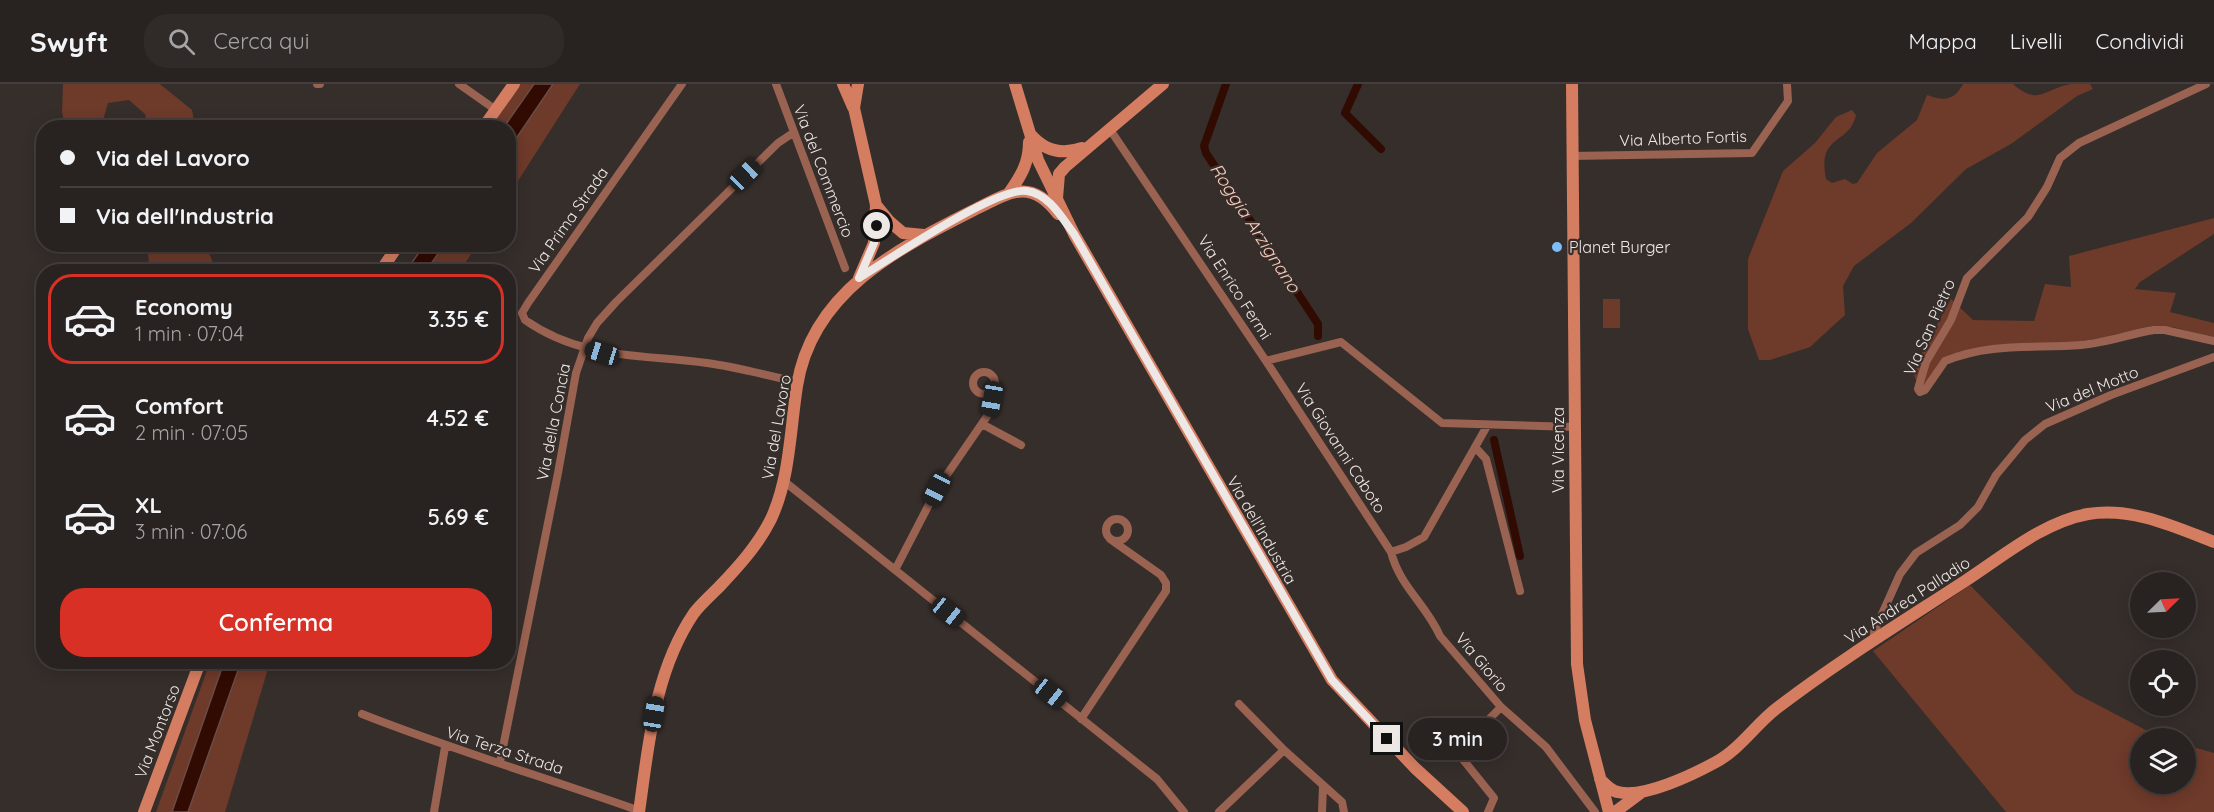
<!DOCTYPE html>
<html lang="it">
<meta charset="utf-8">
<style>
:root{--surface:#282220;--page:#302a29;--text:#f1f3f6;--muted:#a5a4a5;--line:#443f3e;--accent:#d93025}
body{margin:0;font-family:Quicksand,sans-serif;background:var(--page);color:var(--text);height:100vh;display:flex;flex-direction:column;font-size:22px;white-space:nowrap}
*{box-sizing:border-box;margin:0}
p{font-size:20px;color:var(--muted)}
.icon{flex:none;width:33px;height:33px;fill:none;stroke:currentColor;stroke-width:2;stroke-linecap:round;stroke-linejoin:round}
.map{position:relative;flex:1;overflow:hidden}
.side{position:absolute;left:36px;top:180px;width:480px;height:405px;display:flex;flex-direction:column;background:var(--surface);border-radius:24px;box-shadow:0 3px 15px #0003,0 0 0 2px var(--line)}
.side>*{flex:none}
.top-card{position:absolute;left:36px;top:36px;width:480px;height:132px;border-radius:24px;box-shadow:0 3px 15px #0003,0 0 0 2px var(--line);display:grid;align-content:center;height:132px;padding:0 24px;background:var(--surface)}
.needle{width:39px;rotate:66deg}
.controls{position:absolute;left:2130px;top:488px;display:grid;gap:12px}
.controls a{display:grid;place-items:center;width:66px;height:66px;border-radius:50%;background:var(--surface);box-shadow:0 3px 15px #0003,0 0 0 2px var(--line);font-size:30px}
.end{position:absolute;width:27px;height:27px;margin:-14px;border:8px solid #ede8e6;background:#111;box-shadow:0 0 0 3px #111}
.from{border-radius:50%}
.bubble{position:absolute;height:42px;border-radius:21px;background:var(--surface);box-shadow:0 3px 15px #0003,0 0 0 2px var(--line);font-size:20px;font-weight:600;line-height:42px;text-align:center}
.car{position:absolute;width:18px;height:36px;margin:-18px -9px;border-radius:8px;box-shadow:0 0 4px 2px #0007;background:linear-gradient(#222 24%,#8ab4d8 0 40%,#222 0 76%,#8ab4d8 0 86%,#222 0)}
.top-card b{display:flex;align-items:center;gap:21px;height:57px;font-size:22px}
.top-card b+b{border-top:2px solid var(--line)}
.top-card i{width:15px;height:15px;background:var(--text)}
ul{padding:10px 0 0;list-style:none}
li{display:flex;align-items:center;gap:18px;height:90px;margin:0 12px 9px;padding:0 12px;border:3px solid transparent;border-radius:24px}
li div{flex:1}
li b{display:block;font-size:22px}
li em{font-style:normal;font-weight:600}
li.current{border-color:var(--accent)}
li>.icon{width:54px;height:54px;stroke-width:1.5}
.button{display:flex;gap:12px;margin-top:auto;padding:12px 24px}
.button a{flex:1;height:69px;border-radius:24px;background:var(--accent);color:#fff;font-size:24px;font-weight:600;line-height:69px;text-align:center}
header{display:flex;align-items:center;gap:36px;box-sizing:border-box;height:84px;padding:0 30px;background:var(--surface);border-bottom:2px solid var(--line)}
header strong{font-size:28px}
nav{display:flex;gap:33px;margin-inline-start:auto;font-size:21px}
.search{width:420px;height:54px;background:var(--page);display:flex;align-items:center;gap:15px;box-sizing:border-box;padding:0 21px;border-radius:24px;color:var(--muted);font-size:22px}
.map>svg:first-child{display:block}
</style>
<header>
<strong>Swyft</strong>
<div class="search"><svg class="icon" aria-label="search" viewBox="0 0 24 24"><circle cx="10" cy="10" r="6"/><path d="M15 15l6 6"/></svg>Cerca qui</div>
<nav><a>Mappa</a><a>Livelli</a><a>Condividi</a></nav>
</header>
<div class="map">
<svg width="2214" height="728" viewBox="0 0 2214 728">
<rect width="100%" height="100%" fill="#362e2b"/>
<path fill="#6e3a2a" d="M63,0h97l32,26 3,17h-48l-2,-13 -16,-14 -21,3 -7,24h-36l-3,-15z
M520,0h14l-30,43 -13,1z
M553,0h27l-71,111v-46z
M1963,0h50c26,23 32,4 58,0 6,0 13,0 19,0l3,5 -16,7 -66,48 -45,25 -55,54 -57,43 -11,20 2,29 -35,32 -40,13h-11l-11,-31v-70l35,-88 32,-28 21,-26 16,-7 4,5c-7,31 -39,18 -30,64l6,4 13,-4 8,5 4,-1 20,-30 40,-33 10,-25c17,6 27,6 36,-11z
M2214,134v16l-74,48 -5,7 41,4 -6,19 44,11v15l-41,-11 -21,-1 -40,12 -56,6h-38l-72,14 -17,30 -11,-2 -4,-11 9,-25 28,-51 22,21 61,1 11,-37 26,3 -2,-31z
M147,161h59l10,26h-66z
M444,161v-1l33,1 -17,26h-34z
M1603,215h17v29h-17z
M1970,501l105,108 86,45h-21v45h46v-38l28,8v59h-208l-133,-161z
M210,578h14l-52,150h-16z
M241,578h29l-45,150h-37z"/>
<path fill="#310a01" stroke="#694d46" stroke-width="1.5" d="M534,0h19l-44,65 -1,-21 -4,-1z
M425,160l19,1 -18,26h-20z
M224,578h17l-53,150h-16z"/>
<g fill="none" stroke-linecap="round" stroke-linejoin="round">
<path stroke="#310a01" stroke-width="8" d="M1226,0l-22,62 2,7 112,171v12
M1358,0l-13,29 36,36
M1494,356l26,116"/>
<path stroke="#9a6251" stroke-width="8" d="M317,0h3
M459,0l37,26
M682,0l-154,219 -6,10 3,7c57,40 117,34 182,43 31,4 61,13 91,19
M776,0l69,184
M2206,0l-127,59 -19,15 -13,29 -19,30 -61,61 -16,42 -25,42 -8,27 2,3 5,-2 20,-29c47,-19 89,-12 136,-16 25,-2 48,-11 73,-15h11l49,11
M1109,44l157,233 75,-19 101,81 133,4
M1571,72l181,-3 36,-52 -1,-17
M1266,277l125,191c9,35 35,52 49,84l61,71 45,40 49,65
M973 299a11 11 0 1 1 22 0a11 11 0 1 1-22 0Z
M982,340l39,21
M1475,363l11,12 34,132
M785,398l372,297 27,33
M1106 446a11 11 0 1 1 22 0a11 11 0 1 1-22 0Z
M1391,468l15,-5 18,-10 63,-111
M895,486l42,-81 53,-77 5,-26
M1874,557v-9l26,-58 16,-21 44,-28 18,-18 18,-32 29,-35 20,-16 66,-29 103,-38
M1239,620l45,46
M362,630c91,36 185,64 278,97
M1081,635l85,-128v-8l-5,-8 -51,-36
M500,678l58,-289 18,-100 12,-35 9,-15 19,-21 162,-159 15,-10
M434,728l11,-65
M1219,728l65,-62 58,52 2,10
M1322,728l1,-26
M1488,728l6,-14 -37,-46 44,-45"/>
<path stroke="#d57d61" stroke-width="12" d="M843,0l10,23
M858,0l-4,24 22,97 13,16 14,12 21,2
M1015,0l23,76 36,74 258,446 83,88 48,44
M1572,0l5,580 8,56 24,92
M483,44l31,-44
M1031,51c14,16 31,20 51,13
M1009,109c12,-17 20,-30 20,-51
M1057,114l2,-24 6,-7 98,-83
M380,188l19,-28
M859,194l15,-35 2,-38
M1600,695c5,5 11,12 18,13 25,7 76,-18 98,-30 24,-13 40,-38 61,-54 60,-46 125,-86 188,-127 37,-24 78,-59 123,-67 44,-7 85,12 126,28
M144,728l56,-150
M639,728c10,-69 15,-140 55,-199 7,-9 17,-18 25,-26 20,-21 39,-42 52,-68 19,-41 19,-88 26,-133 15,-95 102,-138 179,-177 34,-17 55,-31 82,5
M1615,728l27,-20"/>
</g>
<g fill="none" stroke-linecap="round" stroke-linejoin="round">
<path stroke="#ede8e6" stroke-width="8" d="M877,142l-3,17 -15,35c29,-18 139,-92 168,-87 22,3 35,27 47,43l258,446 55,59"/>
</g>
<circle fill="#7ebdf9" stroke="#362e2b" stroke-width="2" cx="1557" cy="163" r="6"/>
<g text-anchor="middle" stroke-width="4.5" stroke-linejoin="round" paint-order="stroke">
<g font-size="16" fill="#ede8e6" stroke="#362e2b">
<text transform="translate(1683 54) rotate(-2)" y="6">Via Alberto Fortis</text>
<text transform="translate(824 87) rotate(69)" y="6">Via del Commercio</text>
<text transform="translate(568 136) rotate(-55)" y="6">Via Prima Strada</text>
<text transform="translate(1235 203) rotate(57)" y="6">Via Enrico Fermi</text>
<text transform="translate(1929 243) rotate(-66)" y="6">Via San Pietro</text>
<text transform="translate(2092 305) rotate(-22)" y="6">Via del Motto</text>
<text transform="translate(553 338) rotate(-79)" y="6">Via della Concia</text>
<text transform="translate(776 343) rotate(-80)" y="6">Via del Lavoro</text>
<text transform="translate(1341 364) rotate(57)" y="6">Via Giovanni Caboto</text>
<text transform="translate(1558 366) rotate(-90)" y="6">Via Vicenza</text>
<text transform="translate(1262 446) rotate(60)" y="6">Via dell'Industria</text>
<text transform="translate(1907 516) rotate(-33)" y="6">Via Andrea Palladio</text>
<text transform="translate(1482 578) rotate(50)" y="6">Via Giorio</text>
<text transform="translate(157 647) rotate(-69)" y="6">Via Montorso</text>
<text transform="translate(505 666) rotate(18)" y="6">Via Terza Strada</text>
</g>
<g font-size="16" fill="#ede8e6" stroke="#362e2b" text-anchor="start">
<text x="1569" y="169">Planet Burger</text>
</g>
<g font-size="18" font-style="italic" fill="#fbcdbe" stroke="#362e2b">
<text transform="translate(1255 144) rotate(57)" y="6">Roggia Arzignano</text>
</g>
</g>
</svg>
<div class="controls">
<a><svg class="needle" viewBox="-14 -14 28 28"><path d="M0-13l5 13h-10z" fill="#e53935"/><path d="M0 13l5-13h-10z" fill="#a5a4a5"/></svg></a>
<a><svg class="icon" aria-label="locate" viewBox="0 0 24 24"><circle cx="12" cy="12" r="6"/><path d="M12 2v4M12 18v4M2 12h4M18 12h4"/></svg></a>
<a><svg class="icon" aria-label="layers" viewBox="0 0 24 24"><path d="M12 4l9 5-9 5-9-5zM3 14l9 5 9-5"/></svg></a>
</div>
<i class="end from" style="left:877px;top:142px"></i>
<i class="end" style="left:1387px;top:655px"></i>
<div class="bubble" style="left:1408px;top:634px;width:99px">3 min</div>
<i class="car" style="left:745px;top:91px;rotate:46deg"></i>
<i class="car" style="left:602px;top:269px;rotate:287deg"></i>
<i class="car" style="left:992px;top:315px;rotate:190deg"></i>
<i class="car" style="left:937px;top:405px;rotate:207deg"></i>
<i class="car" style="left:948px;top:528px;rotate:129deg"></i>
<i class="car" style="left:1050px;top:609px;rotate:128deg"></i>
<i class="car" style="left:654px;top:630px;rotate:9deg"></i>
<div class="top-card">
<b><i class="from"></i>Via del Lavoro</b>
<b><i></i>Via dell'Industria</b>
</div>
<section class="side">
<ul>
<li class="current"><svg class="icon" aria-label="car" viewBox="0 0 24 24"><path d="M5 17H2v-5l4-1 3-4h7l3 4 3 1v5h-3M9 17h6M6 11h13"/><circle cx="7" cy="17" r="2"/><circle cx="17" cy="17" r="2"/></svg><div><b>Economy</b><p>1 min · 07:04</p></div><em>3.35 €</em></li>
<li><svg class="icon" aria-label="car" viewBox="0 0 24 24"><path d="M5 17H2v-5l4-1 3-4h7l3 4 3 1v5h-3M9 17h6M6 11h13"/><circle cx="7" cy="17" r="2"/><circle cx="17" cy="17" r="2"/></svg><div><b>Comfort</b><p>2 min · 07:05</p></div><em>4.52 €</em></li>
<li><svg class="icon" aria-label="car" viewBox="0 0 24 24"><path d="M5 17H2v-5l4-1 3-4h7l3 4 3 1v5h-3M9 17h6M6 11h13"/><circle cx="7" cy="17" r="2"/><circle cx="17" cy="17" r="2"/></svg><div><b>XL</b><p>3 min · 07:06</p></div><em>5.69 €</em></li>
</ul>
<div class="button"><a>Conferma</a></div>
</section>
</div>
